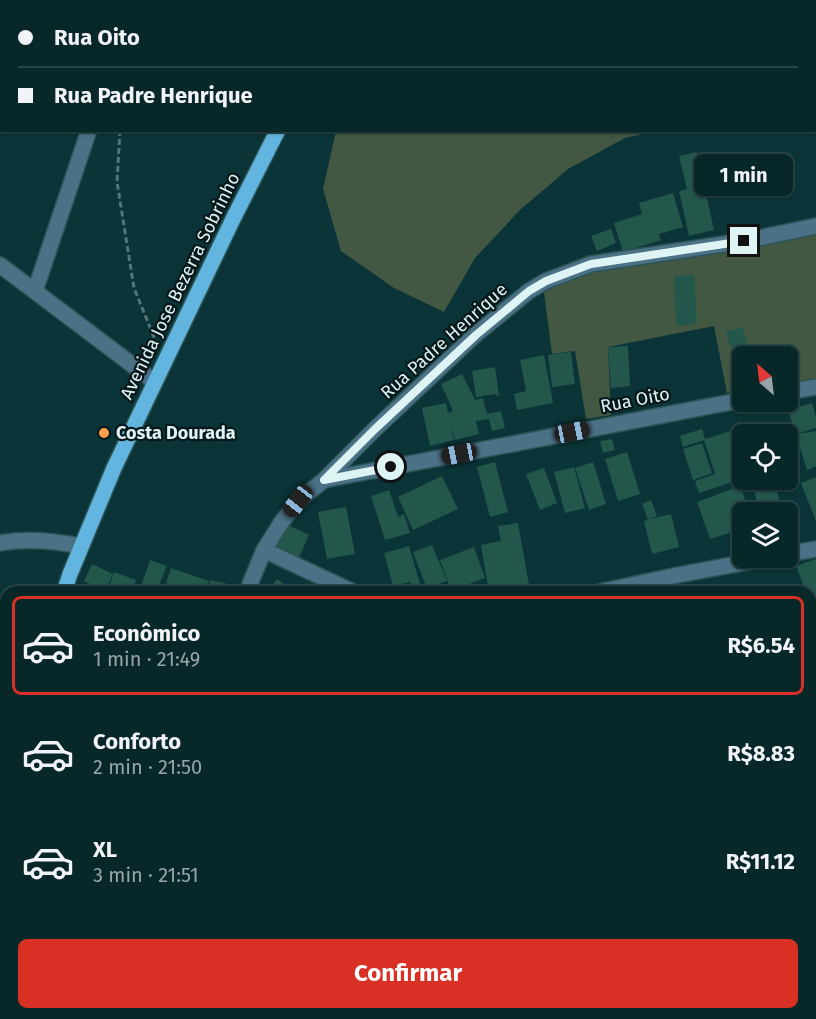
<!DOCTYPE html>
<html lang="pt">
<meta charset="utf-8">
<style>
:root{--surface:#082729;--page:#163335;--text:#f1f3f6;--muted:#98a5a8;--line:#294446;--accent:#d93025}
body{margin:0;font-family:"Fira Sans",sans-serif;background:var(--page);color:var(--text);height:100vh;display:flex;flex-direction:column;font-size:22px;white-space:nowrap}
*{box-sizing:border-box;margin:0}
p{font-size:20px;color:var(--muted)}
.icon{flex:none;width:33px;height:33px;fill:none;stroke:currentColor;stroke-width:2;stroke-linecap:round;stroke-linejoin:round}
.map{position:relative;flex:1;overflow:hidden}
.drawer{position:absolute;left:0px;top:586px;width:816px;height:434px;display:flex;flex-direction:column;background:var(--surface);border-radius:18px 18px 0 0;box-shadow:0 2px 4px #0004,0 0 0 2px var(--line)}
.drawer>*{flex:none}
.banner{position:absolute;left:0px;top:0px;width:816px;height:132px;box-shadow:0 2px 4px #0004,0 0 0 2px var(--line);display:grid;align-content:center;height:132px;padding:0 18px;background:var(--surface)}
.needle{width:39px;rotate:332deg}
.buttons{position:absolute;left:732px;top:346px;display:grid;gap:12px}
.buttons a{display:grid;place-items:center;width:66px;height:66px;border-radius:9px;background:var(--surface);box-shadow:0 2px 4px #0004,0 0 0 2px var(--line);font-size:30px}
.end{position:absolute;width:27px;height:27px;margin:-14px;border:8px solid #def3f4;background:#111;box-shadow:0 0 0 3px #111}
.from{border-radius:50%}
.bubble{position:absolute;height:42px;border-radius:9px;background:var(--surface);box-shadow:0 2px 4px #0004,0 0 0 2px var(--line);font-size:20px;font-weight:700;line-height:42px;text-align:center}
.car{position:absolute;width:18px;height:36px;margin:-18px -9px;border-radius:8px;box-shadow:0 0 4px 2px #0007;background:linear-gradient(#222 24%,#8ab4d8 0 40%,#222 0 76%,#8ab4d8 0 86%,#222 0)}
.banner b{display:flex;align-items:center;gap:21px;height:57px;font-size:22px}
.banner b+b{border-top:2px solid var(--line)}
.banner i{width:15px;height:15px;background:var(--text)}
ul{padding:10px 0 0;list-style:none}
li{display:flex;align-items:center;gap:18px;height:99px;margin:0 12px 9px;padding:0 6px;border:3px solid transparent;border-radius:9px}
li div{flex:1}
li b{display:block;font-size:22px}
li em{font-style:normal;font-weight:700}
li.on{border-color:var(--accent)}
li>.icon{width:54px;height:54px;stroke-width:1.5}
.action{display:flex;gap:12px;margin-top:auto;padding:12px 18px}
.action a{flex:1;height:69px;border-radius:9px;background:var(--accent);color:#fff;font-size:24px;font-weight:700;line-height:69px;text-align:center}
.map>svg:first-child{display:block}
</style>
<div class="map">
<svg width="816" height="1019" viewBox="0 0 816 1019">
<rect width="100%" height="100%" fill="#0a3437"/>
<path fill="#425843" d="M336,131v-1l321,1 -32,7 -57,31 -48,41 -45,48 -31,54 -50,-24 -53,-37 -18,-62z
M816,235v146l-28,4v-28h-46v34l-15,2 -13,-67 -106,21 3,68 -25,4 -11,-68 -23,3 -8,-62 40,-18z"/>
<path fill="#24574b" d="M697,152l17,78 -25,6 -10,-45 8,-2 -8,-33z
M673,193l10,34 -24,7 2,6 -38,12 -9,-29 28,-9 -3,-11z
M611,229l5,14 -19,8 -6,-15z
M694,275l3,49 -21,2 -2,-50z
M742,327l10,30h-10v25l-16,-50z
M628,346l2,40 -19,2 -3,-41z
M571,352l4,32 -23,3 -4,-32z
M544,355l9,48 -36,7 -3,-16 12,-3 -6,-31z
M495,367l4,29h-2l-1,-2 -20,3 -4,-26z
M462,374l13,26 8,-2 4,16 14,-3 4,17 -13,3 -3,-12 -13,2 3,13 -24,6 -5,-18 4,18 -24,6 -8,-38 24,-5 2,10 5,-2 -12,-27z
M812,403l4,14v11l-20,6 -8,-24z
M702,429l3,10 29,-9 8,26v23l-43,14 -4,-12 20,-7 -11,-34 -21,7 -3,-11z
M816,431v35l-9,4 -11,-36z
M612,439l3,11 -12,3 -3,-12z
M702,443l10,30 -19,7 -10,-31z
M627,452l13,42 -22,7 -13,-42z
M495,462l13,50 -18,5 -13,-50z
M593,462l13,42 -17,6 -14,-42z
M574,467l11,41 -20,5 -11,-41z
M544,468l13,35 -17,7 -14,-36z
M442,476l16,33 -45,21 -15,-33z
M816,477v44l-15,-38z
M774,480l9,33h-23l-7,-28z
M740,486l10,27h-8v33l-4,2 -6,-16 -22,7 -13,-37z
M389,490l9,27 6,-3 6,19 -25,7 -14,-44z
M651,500l6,16 -9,4 -6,-16z
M346,507l9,47 -28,5 -9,-47z
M671,514l8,33 -27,7 -8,-33z
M518,523l11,62 -40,7 -8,-47 20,-4 -3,-15z
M286,524l23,11 -10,23 -24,-11z
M432,545l15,36 -20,8 -14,-37z
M409,546l13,45 -6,1h-3l-3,-10 -17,4 -9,-33z
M474,547l11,31 -34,13 -11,-31z
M816,559v61l-6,-16v-12h-4l-10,-26z
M150,560l17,6 -11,26h-17z
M92,564l21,10 -8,17 -21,-10z
M171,568l38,13 -4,11h-10l-29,-9z
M114,572l22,8 -4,12h-11l-13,-2z
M277,579l15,10 -2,3h-23z
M210,580l27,6 -2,6h-27z
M306,583l16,9h-22z
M166,584l13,4 -1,4h-15z
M1,611l5,2v12l-6,-2z
M813,853l3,1v37l-6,-1v-21z
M4,925l2,2v17l-6,13v-24z
M6,948v22l-6,-3v-6z
M810,1013l6,2v4h-14l1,-3 -6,3 -4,-5h17z
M253,1014h41l-2,5h-41z
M344,1014h40l4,2v-2h30l-2,5h-71l-2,-1z
M426,1014h26l-1,5h-27z
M457,1014h63l-2,5h-63z
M710,1014h78l-2,5h-71l-6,-2z"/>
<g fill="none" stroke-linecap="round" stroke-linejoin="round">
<g stroke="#2c5355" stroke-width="18">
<path id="minor" d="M133,2v-2
M0,265l155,117
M35,291l54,-161
M788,392l28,-5
M324,480l418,-80
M0,543c27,-5 55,-2 81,3
M264,550l89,42
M788,554l28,-5
M248,592l2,-8 14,-34 17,-27 17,-22 26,-21 51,-51 100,-94 54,-44 17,-10 45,-17 153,-23 72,-15
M599,592l79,-17 91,-17
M0,792l6,2
M810,913l6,1
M0,995l6,2
M53,1014l14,5
M625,1014l14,5
M331,1019l1,-5
M650,1019l1,-5"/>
</g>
<g stroke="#2c5355" stroke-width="18">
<path id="major" d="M343,2l1,-2
M64,592l6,-18 44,-106 119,-249 45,-89
M0,782l6,-18"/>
</g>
<path stroke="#527577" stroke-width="3" stroke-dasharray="6 3" stroke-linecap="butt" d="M95,0v2
M120,130l-3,52 17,106 22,54
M0,748l6,-3"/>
<use href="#minor" stroke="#4b7186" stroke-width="15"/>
<use href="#major" stroke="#61b5de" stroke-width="15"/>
</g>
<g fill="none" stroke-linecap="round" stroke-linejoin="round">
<path stroke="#def3f4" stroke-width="8" d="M391,467l-67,13 51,-51 101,-94 53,-44 17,-10 45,-17 153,-23"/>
</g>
<circle fill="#fa9f4e" stroke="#08181a" stroke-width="2" cx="104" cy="433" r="6"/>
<g text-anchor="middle" stroke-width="4.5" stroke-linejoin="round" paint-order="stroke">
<g font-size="18" fill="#def3f4" stroke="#08181a">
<text transform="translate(180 286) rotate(-64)" y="6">Avenida Jose Bezerra Sobrinho</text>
<text transform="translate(444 341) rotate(-42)" y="6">Rua Padre Henrique</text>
<text transform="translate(635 400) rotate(-11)" y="6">Rua Oito</text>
</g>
<g font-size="18" font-weight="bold" fill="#def3f4" stroke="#08181a" text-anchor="start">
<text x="116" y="439">Costa Dourada</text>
</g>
</g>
</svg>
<div class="buttons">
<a><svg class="needle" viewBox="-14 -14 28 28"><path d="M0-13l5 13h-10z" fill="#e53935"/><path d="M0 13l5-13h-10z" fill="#98a5a8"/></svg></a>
<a><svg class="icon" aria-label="locate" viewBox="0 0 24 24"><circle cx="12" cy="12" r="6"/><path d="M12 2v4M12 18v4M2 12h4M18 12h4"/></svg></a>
<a><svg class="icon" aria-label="layers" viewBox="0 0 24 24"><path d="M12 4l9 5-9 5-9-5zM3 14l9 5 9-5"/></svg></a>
</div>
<i class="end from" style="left:391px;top:467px"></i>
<i class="end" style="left:744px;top:241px"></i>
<div class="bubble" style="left:694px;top:154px;width:99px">1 min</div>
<i class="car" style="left:572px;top:432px;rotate:79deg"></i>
<i class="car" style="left:459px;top:454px;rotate:259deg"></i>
<i class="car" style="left:298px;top:501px;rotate:218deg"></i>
<div class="banner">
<b><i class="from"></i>Rua Oito</b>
<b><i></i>Rua Padre Henrique</b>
</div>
<section class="drawer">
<ul>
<li class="on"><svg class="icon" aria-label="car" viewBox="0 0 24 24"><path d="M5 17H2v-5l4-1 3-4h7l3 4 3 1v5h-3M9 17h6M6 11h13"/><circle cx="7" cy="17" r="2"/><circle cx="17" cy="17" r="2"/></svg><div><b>Econômico</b><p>1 min · 21:49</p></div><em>R$6.54</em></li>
<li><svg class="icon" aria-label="car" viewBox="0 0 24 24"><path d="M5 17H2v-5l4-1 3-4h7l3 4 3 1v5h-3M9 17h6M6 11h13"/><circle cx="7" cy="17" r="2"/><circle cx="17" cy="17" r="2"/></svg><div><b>Conforto</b><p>2 min · 21:50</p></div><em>R$8.83</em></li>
<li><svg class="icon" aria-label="car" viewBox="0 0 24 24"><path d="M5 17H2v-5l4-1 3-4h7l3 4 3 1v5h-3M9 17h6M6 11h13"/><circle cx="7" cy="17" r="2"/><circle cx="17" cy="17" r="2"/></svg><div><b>XL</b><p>3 min · 21:51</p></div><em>R$11.12</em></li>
</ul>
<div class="action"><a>Confirmar</a></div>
</section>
</div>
